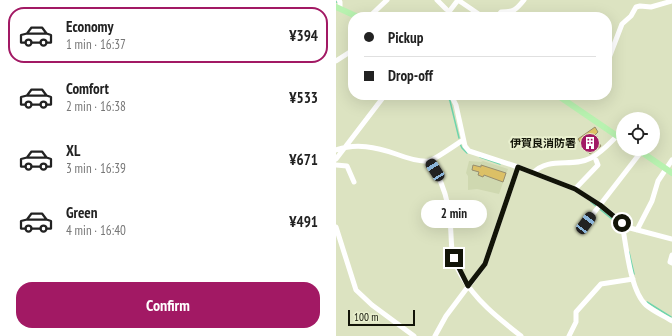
<!DOCTYPE html>
<meta charset="utf-8">
<style>
:root{--surface:#fff;--page:#f2f2f2;--text:#222;--muted:#767676;--line:#e0e0e0;--accent:#a21964}
body{margin:0;font-family:"PT Sans Narrow","Noto Sans JP",sans-serif;background:var(--page);color:var(--text);height:100vh;display:flex;flex-direction:column;font-size:15px;white-space:nowrap}
*{box-sizing:border-box;margin:0}
p{font-size:13px;color:var(--muted)}
.icon{flex:none;width:22px;height:22px;fill:none;stroke:currentColor;stroke-width:2;stroke-linecap:round;stroke-linejoin:round}
.map{position:relative;flex:1;overflow:hidden}
.sheet{display:flex;flex-direction:column;background:var(--surface);width:336px}
.sheet>*{flex:none}
.top-card{position:absolute;left:12px;top:12px;width:264px;height:88px;border-radius:16px;box-shadow:0 4px 16px #0002;display:grid;align-content:center;height:88px;padding:0 16px;background:var(--surface)}
.tools{position:absolute;left:280px;top:112px;display:grid;gap:8px}
.tools a{display:grid;place-items:center;width:44px;height:44px;border-radius:50%;background:var(--surface);box-shadow:0 4px 16px #0002;font-size:20px}
.scale{position:absolute;left:12px;bottom:10px;width:67px;box-sizing:border-box;padding-left:4px;border:2px solid #121408;border-top:0;font-size:11px;line-height:14px;white-space:nowrap;color:#121408;-webkit-text-stroke:3px #e9f0ce;paint-order:stroke}
.end{position:absolute;width:18px;height:18px;margin:-9px;border:5px solid #121408;background:#fff;box-shadow:0 0 0 2px #fff}
.from{border-radius:50%}
.bubble{position:absolute;height:28px;border-radius:14px;background:var(--surface);box-shadow:0 4px 16px #0002;font-size:13px;font-weight:700;line-height:28px;text-align:center}
.car{position:absolute;width:12px;height:24px;margin:-12px -6px;border-radius:5px;box-shadow:0 0 3px 1px #0007;background:linear-gradient(#222 24%,#8ab4d8 0 40%,#222 0 76%,#8ab4d8 0 86%,#222 0)}
.top-card b{display:flex;align-items:center;gap:14px;height:38px;font-size:15px}
.top-card b+b{border-top:1px solid var(--line)}
.top-card i{width:10px;height:10px;background:var(--text)}
ul{padding:7px 0 0;list-style:none}
li{display:flex;align-items:center;gap:12px;height:56px;margin:0 8px 6px;padding:0 8px;border:2px solid transparent;border-radius:16px}
li div{flex:1}
li b{display:block;font-size:15px}
li em{font-style:normal;font-weight:700}
li.current{border-color:var(--accent)}
li>.icon{width:36px;height:36px;stroke-width:1.5}
.primary-button{display:flex;gap:8px;margin-top:auto;padding:8px 16px}
.primary-button a{flex:1;height:46px;border-radius:16px;background:var(--accent);color:#fff;font-size:16px;font-weight:700;line-height:46px;text-align:center}
main{display:flex;flex:1;min-height:0}
.map>svg:first-child{display:block}
</style>
<main>
<section class="sheet">
<ul>
<li class="current"><svg class="icon" aria-label="car" viewBox="0 0 24 24"><path d="M5 17H2v-5l4-1 3-4h7l3 4 3 1v5h-3M9 17h6M6 11h13"/><circle cx="7" cy="17" r="2"/><circle cx="17" cy="17" r="2"/></svg><div><b>Economy</b><p>1 min · 16:37</p></div><em>¥394</em></li>
<li><svg class="icon" aria-label="car" viewBox="0 0 24 24"><path d="M5 17H2v-5l4-1 3-4h7l3 4 3 1v5h-3M9 17h6M6 11h13"/><circle cx="7" cy="17" r="2"/><circle cx="17" cy="17" r="2"/></svg><div><b>Comfort</b><p>2 min · 16:38</p></div><em>¥533</em></li>
<li><svg class="icon" aria-label="car" viewBox="0 0 24 24"><path d="M5 17H2v-5l4-1 3-4h7l3 4 3 1v5h-3M9 17h6M6 11h13"/><circle cx="7" cy="17" r="2"/><circle cx="17" cy="17" r="2"/></svg><div><b>XL</b><p>3 min · 16:39</p></div><em>¥671</em></li>
<li><svg class="icon" aria-label="car" viewBox="0 0 24 24"><path d="M5 17H2v-5l4-1 3-4h7l3 4 3 1v5h-3M9 17h6M6 11h13"/><circle cx="7" cy="17" r="2"/><circle cx="17" cy="17" r="2"/></svg><div><b>Green</b><p>4 min · 16:40</p></div><em>¥491</em></li>
</ul>
<div class="primary-button"><a>Confirm</a></div>
</section>
<div class="map">
<svg width="336" height="336" viewBox="0 0 336 336">
<rect width="100%" height="100%" fill="#dce3c1"/>
<path fill="#cfd8b0" d="M133,161l12,1 2,-1 25,8 -9,25 -22,-5 -9,1v-14l-2,-3z"/>
<g fill="none" stroke-linecap="round" stroke-linejoin="round">
<path stroke="#6dd5ad" stroke-width="1.5" d="M0,2h1
M111,95l3,6 9,37
M124,144l2,4 5,5
M144,157l20,7
M255,202l27,22
M293,252l5,22
M311,302l24,15"/>
</g>
<path fill="#dcc066" stroke="#978d6e" d="M259,127l3,5 -4,4 7,10 -11,8 -2,-2h-1l-9,-13z
M137,165l8,2v-2l25,8 -3,9 -19,-7 -1,2 -5,-2 1,-3 -7,-2z"/>
<g fill="none" stroke-linecap="round" stroke-linejoin="round">
<path stroke="#fff" stroke-width="5" d="M3,0l1,2v6
M101,0l9,9
M122,0l25,17
M33,17l18,-17
M109,17l13,-17
M161,17l4,-5c13,0 15,-2 23,-12
M0,61l17,-11
M271,63l15,-39 9,-8 5,-9 4,-1 11,1 21,-6
M115,95l5,10 9,41 4,5 49,16 57,22 25,16 30,23 42,11
M0,150c20,-7 40,-3 60,4 8,3 24,8 33,7 5,-1 28,-17 34,-21
M0,159l49,-64
M93,161c9,13 16,29 19,45 4,17 2,35 5,52 2,6 5,12 8,17 15,26 37,43 60,61
M0,165l11,1 7,16
M197,173c16,-17 39,-5 58,-15 10,-5 19,-15 26,-22
M239,189l23,-24 -2,-5
M250,223l55,-71
M286,223c4,21 8,68 24,82 7,6 18,11 26,16
M0,227l20,63 16,15 42,31
M301,230l15,-29 6,-20 14,-21
M336,255l-2,7 2,1
M99,336l11,-20 39,-52 33,-97
M233,336l7,-14v-10l25,-28 32,-5"/>
<path stroke="#b8f2b0" stroke-width="6" d="M0,7l22,10
M221,95l66,45
M301,149l35,24"/>
</g>
<g fill="none" stroke-linecap="round" stroke-linejoin="round">
<path stroke="#121408" stroke-width="5" d="M118,258l14,28 17,-22 33,-97 57,22 25,16 22,18"/>
</g>
<defs>
<g id="building-disc" transform="scale(1)"><circle r="9.5" fill="#a21964" stroke="#e9f0ce"/><path d="M-4-6H4V6H1V3H-1V6H-4ZM-2.5-4.3h1.7v1.8h-1.7ZM.8-4.3h1.7v1.8H.8ZM-2.5-1h1.7V.8h-1.7ZM.8-1h1.7V.8H.8Z" fill="#fff"/></g>
</defs>
<g fill-rule="evenodd">
<use href="#building-disc" x="254" y="143"/>
</g>
<g text-anchor="middle" stroke-width="4" stroke-linejoin="round" paint-order="stroke">
<g font-size="11" font-weight="bold" fill="#121408" stroke="#e9f0ce" text-anchor="end">
<text x="240" y="147">伊賀良消防署</text>
</g>
</g>
</svg>
<div class="tools">
<a><svg class="icon" aria-label="locate" viewBox="0 0 24 24"><circle cx="12" cy="12" r="6"/><path d="M12 2v4M12 18v4M2 12h4M18 12h4"/></svg></a>
</div>
<div class="scale">100 m</div>
<i class="end from" style="left:286px;top:223px"></i>
<i class="end" style="left:118px;top:258px"></i>
<div class="bubble" style="left:85px;top:200px;width:66px">2 min</div>
<i class="car" style="left:99px;top:170px;rotate:328deg"></i>
<i class="car" style="left:250px;top:223px;rotate:37deg"></i>
<div class="top-card">
<b><i class="from"></i>Pickup</b>
<b><i></i>Drop-off</b>
</div>
</div>
</main>
